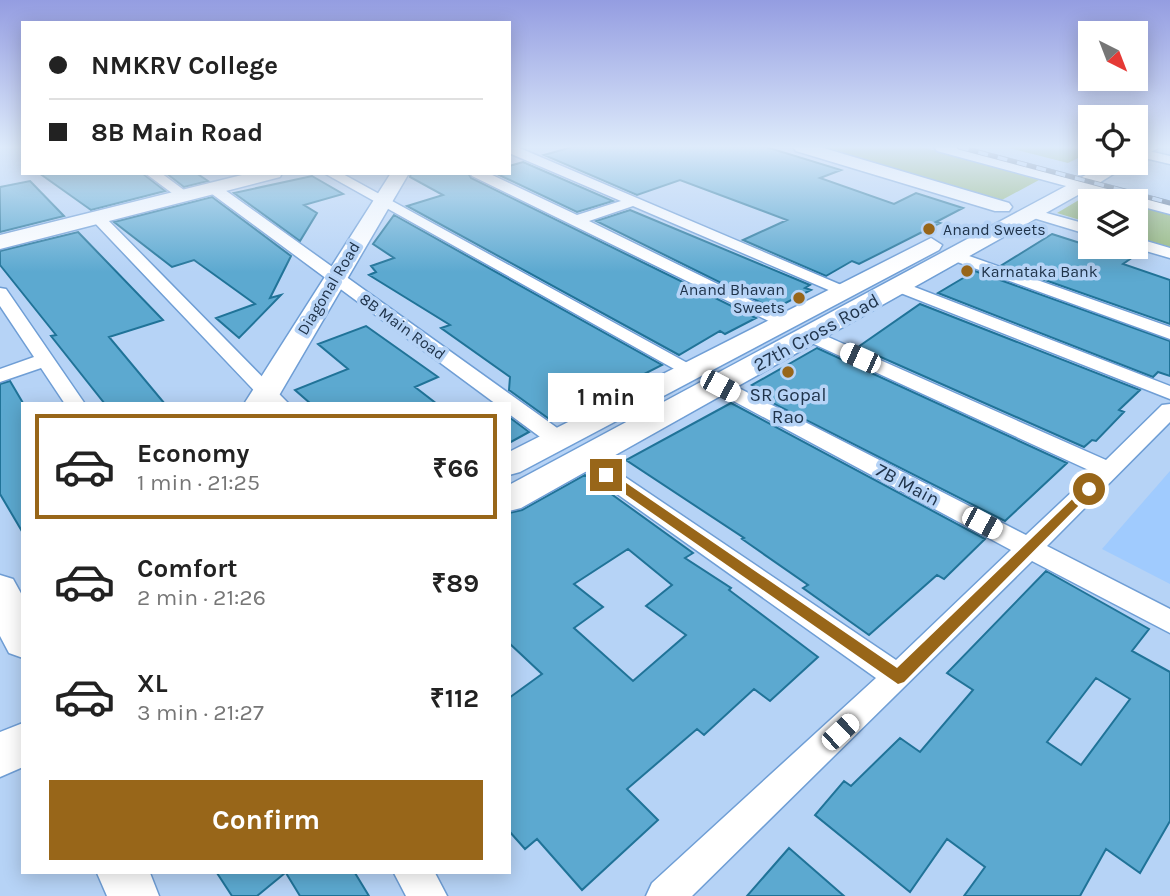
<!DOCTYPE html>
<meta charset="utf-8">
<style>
:root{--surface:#fff;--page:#f6f6f6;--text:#222;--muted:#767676;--line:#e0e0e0;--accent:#986619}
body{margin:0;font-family:Karla,sans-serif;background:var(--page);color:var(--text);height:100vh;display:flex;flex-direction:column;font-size:26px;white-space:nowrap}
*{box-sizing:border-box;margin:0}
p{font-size:23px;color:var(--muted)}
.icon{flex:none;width:38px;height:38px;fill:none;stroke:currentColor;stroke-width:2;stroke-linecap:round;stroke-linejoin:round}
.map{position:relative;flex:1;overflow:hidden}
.drawer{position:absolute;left:21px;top:402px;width:490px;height:472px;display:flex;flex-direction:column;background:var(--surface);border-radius:0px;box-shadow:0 4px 18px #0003}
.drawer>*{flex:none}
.banner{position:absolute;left:21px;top:21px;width:490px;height:154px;border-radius:0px;box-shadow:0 4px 18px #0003;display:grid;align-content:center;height:154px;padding:0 28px;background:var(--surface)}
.needle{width:46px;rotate:138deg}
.controls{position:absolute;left:1078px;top:21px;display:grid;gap:14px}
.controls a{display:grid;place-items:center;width:70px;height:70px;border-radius:0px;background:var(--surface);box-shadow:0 4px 18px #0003;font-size:35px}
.end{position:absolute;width:32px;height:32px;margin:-16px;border:9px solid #986619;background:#fff;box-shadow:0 0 0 4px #fff}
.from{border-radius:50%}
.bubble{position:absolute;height:49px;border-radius:0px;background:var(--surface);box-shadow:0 4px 18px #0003;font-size:23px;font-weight:700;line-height:49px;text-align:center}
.car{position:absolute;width:21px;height:42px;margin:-21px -10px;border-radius:9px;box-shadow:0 0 5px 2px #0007;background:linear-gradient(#fff 24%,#345 0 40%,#fff 0 76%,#345 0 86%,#fff 0)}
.banner b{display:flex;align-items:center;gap:24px;height:66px;font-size:26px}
.banner b+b{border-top:2px solid var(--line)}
.banner i{width:18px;height:18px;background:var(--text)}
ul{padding:12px 0 0;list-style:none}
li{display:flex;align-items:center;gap:21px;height:105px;margin:0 14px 10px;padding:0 14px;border:4px solid transparent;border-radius:0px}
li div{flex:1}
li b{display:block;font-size:26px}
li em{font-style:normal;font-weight:700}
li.on{border-color:var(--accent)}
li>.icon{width:63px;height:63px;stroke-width:1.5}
.action{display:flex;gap:14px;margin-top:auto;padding:14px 28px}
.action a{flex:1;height:80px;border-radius:0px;background:var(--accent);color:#fff;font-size:28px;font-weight:700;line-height:80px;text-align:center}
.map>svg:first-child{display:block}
</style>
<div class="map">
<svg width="1170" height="896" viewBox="0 0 1170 896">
<rect width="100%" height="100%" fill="#b6d3f6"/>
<path fill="#a0cbfe" d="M1170,471v113l-68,-35z"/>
<path fill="#95b87c" d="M817,147h105l117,33 -39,21z
M1005,147h85v5l-22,11z
M1094,191l37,10h-41v22l-33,-10z
M1136,203l34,9v35l-34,-10z"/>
<path fill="#5ca9d0" stroke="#207398" stroke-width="2" fill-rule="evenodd" d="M572,147h194l75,23 -21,8 74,26 22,-11 47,15 -27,14 4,1 -81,41 -7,-3 -26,15 -83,-36 44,-20 -107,-40 -43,15 -93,-40z
M523,162l90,39 -36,11 -82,-39h14v-7z
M39,173h103l23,18 -74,19z
M166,173h30l12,8 -24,6z
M411,173h57l3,5 285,140 -31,16 -5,-3 -41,24 -272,-149 36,-11 -33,-18z
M312,176l31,18 -39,11 13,8 -17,28 -66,-48z
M30,181l34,35 -64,16v-45z
M212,197l79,59 -21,42 11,-3 -42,43 -23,-20 39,-14 -61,-44 -22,7 -58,-45z
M630,210l180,75 -5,3 6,2 -37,19 -178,-88z
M394,215l268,150 -110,56 -43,-31 1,-13 -69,-49 9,-3 -81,-50 7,-3 -5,-6 23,-8 -21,-14z
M78,232l85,88 -54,17 56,67h-60l-54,-68 5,-1 -56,-70v-14z
M1052,234l78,25 -7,5 47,16v44l-168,-59z
M975,271l195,70v35l-12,-4 -5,5 -215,-84z
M920,304l220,86 -21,20 5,2 -28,29 -4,-1 -8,7 -226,-100z
M366,326l72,51 -23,10 22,17h-126l-16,-14 53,-21 -30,-25z
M817,348l250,115 -62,58 -254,-129 7,-4 -6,-3z
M10,381l13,22v130l-23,-39v-110z
M731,403l254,136 -41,40 -7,-4 -68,60 -66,-47 5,-3 -66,-46 2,-1 -118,-78z
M509,417l20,15 -20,11z
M585,475l108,78 -8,5 46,30 -2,2 89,67 -48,44 -16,-12 -50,46 -7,-6 -70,60 31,31 -76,70 -45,-51 -12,10 -16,-18v-133l33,-24 -33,-31v-130l13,-3zM628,549l44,36 -26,21 40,29 -53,46 -59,-53 29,-21 -29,-23z
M1046,571l103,58 -17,22 38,21v149l-30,52 -34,-24 -26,47h-116l21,-29 -38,-28 -37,53 -95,-77 29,-34 7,5 49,-48 20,14 53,-62 -26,-17zM1096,678l34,21 -49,66 -34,-23z
M789,848l55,48h-97z
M217,873h68l-28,23h-25z
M286,873h69l14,23h-69z"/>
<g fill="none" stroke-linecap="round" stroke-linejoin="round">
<g stroke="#6f9ed5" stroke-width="3">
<path id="street" d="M509,147h8l336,143 -9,5 -6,-1 -205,-88 -44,15 204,100 -9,6 -7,-2 -305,-149 -2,-3h18l89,42 44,-14 -112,-48z
M1140,149l30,7v8l-34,-8v-6z
M145,173h16l31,23 -12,3z
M324,173h17l361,198 -3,4h-14z
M208,185h10l349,250 3,5 -3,5h-16l-42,-31v-10h-13l-288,-213z
M1032,209l58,16v10l-63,-19 -2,-3z
M98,214l5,1 186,189h-22l-174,-183 -2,-3z
M1136,238l34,10v10l-38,-11h4z
M955,251l215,76v12l-221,-80v-6z
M899,281l271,105v13l-277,-109 -3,-4z
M0,288l6,1 79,115h-20l-24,-36 -41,14v-13l34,-12 -34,-51z
M810,329l296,131 56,-55 8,-1v18l-123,124 123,63v24l-138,-72 -340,335h-46l6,-13 224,-205 -301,-214 -4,-5 4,-5h16l305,206 115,-110 -298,-160 -3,-4 3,-4h14l299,153 67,-63 -290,-133 -2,-4 2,-4z
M394,873h41l12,23h-41z"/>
</g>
<g stroke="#6f9ed5" stroke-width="3">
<path id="secondary" d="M793,147h27l189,56 3,4 -3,4h-14l-199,-60z
M934,147h29l117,31 29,-15h22l-32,20 71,19v12l-34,-9v-4h-14l-37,-10 -564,317 -12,3v-26l557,-299 -129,-35z
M1160,147l-24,13v-12z
M250,173h32l-2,4 -280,72v-14z
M391,173h18l-135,231h-30z
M931,238l11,7 -3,5 -419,222 -11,3v-23z
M0,575l13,4 10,18v61l-14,-5 -9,-17z
M23,723v44l-23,10v-45z
M97,873h53l9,23h-52z"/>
</g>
<use href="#street" fill="#fff" fill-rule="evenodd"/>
<use href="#secondary" fill="#fff" fill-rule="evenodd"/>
<g stroke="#5e7591" stroke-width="5">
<path id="rail" d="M959,147l211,56"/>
</g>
<use href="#rail" stroke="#b6d3f6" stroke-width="3.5" stroke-dasharray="10" stroke-linecap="butt"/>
</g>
<linearGradient id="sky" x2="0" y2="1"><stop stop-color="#949de1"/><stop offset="0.54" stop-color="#deebfb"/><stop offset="1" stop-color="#deebfb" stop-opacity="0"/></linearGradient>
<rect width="1170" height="272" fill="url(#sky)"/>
<path fill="#986619" d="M602,472h8l287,196 188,-181 10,2 -191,193 -6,2 -296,-206z"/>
<g fill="#986619" stroke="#b6d3f6" stroke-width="2.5">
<circle cx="929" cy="229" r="7"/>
<circle cx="967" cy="271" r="7"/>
<circle cx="799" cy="298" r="7"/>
<circle cx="788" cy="372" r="7"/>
</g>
<g text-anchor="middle" stroke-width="7" stroke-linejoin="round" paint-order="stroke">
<g font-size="16" fill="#20344b" stroke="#b6d3f6" text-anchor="start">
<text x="943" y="235">Anand Sweets</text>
<text x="981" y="277">Karnataka Bank</text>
<text x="785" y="295" text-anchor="end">Anand Bhavan<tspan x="785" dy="18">Sweets</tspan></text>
</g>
<g font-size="16" fill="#20344b" stroke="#b6d3f6">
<text transform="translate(328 288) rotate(-59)" y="6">Diagonal Road</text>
<text transform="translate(403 326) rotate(36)" y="6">8B Main Road</text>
</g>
<g font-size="19" fill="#20344b" stroke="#b6d3f6">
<text transform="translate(816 332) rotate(-29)" y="7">27th Cross Road</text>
<text transform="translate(908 484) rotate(28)" y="7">7B Main</text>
</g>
<g font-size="19" fill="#20344b" stroke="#b6d3f6">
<text x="788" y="401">SR Gopal<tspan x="788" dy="22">Rao</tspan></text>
</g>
</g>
</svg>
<div class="controls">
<a><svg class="needle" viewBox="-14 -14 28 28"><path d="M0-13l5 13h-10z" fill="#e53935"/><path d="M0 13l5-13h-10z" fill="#767676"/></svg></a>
<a><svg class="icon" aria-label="locate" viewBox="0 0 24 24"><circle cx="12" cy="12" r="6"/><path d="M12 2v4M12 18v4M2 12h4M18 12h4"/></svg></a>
<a><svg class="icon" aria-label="layers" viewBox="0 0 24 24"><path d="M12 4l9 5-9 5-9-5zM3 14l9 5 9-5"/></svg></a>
</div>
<i class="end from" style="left:1089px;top:489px"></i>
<i class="end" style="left:606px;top:475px"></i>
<div class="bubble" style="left:548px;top:373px;width:116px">1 min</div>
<i class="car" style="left:860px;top:358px;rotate:294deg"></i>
<i class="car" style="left:720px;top:386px;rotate:118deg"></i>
<i class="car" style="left:982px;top:523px;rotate:118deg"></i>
<i class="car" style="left:840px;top:732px;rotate:47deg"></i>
<div class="banner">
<b><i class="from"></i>NMKRV College</b>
<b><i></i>8B Main Road</b>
</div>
<section class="drawer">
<ul>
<li class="on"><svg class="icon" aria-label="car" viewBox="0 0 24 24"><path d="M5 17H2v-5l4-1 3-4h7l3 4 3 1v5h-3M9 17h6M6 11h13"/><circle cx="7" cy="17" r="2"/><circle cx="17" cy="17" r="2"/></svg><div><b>Economy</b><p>1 min · 21:25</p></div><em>₹66</em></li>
<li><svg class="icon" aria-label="car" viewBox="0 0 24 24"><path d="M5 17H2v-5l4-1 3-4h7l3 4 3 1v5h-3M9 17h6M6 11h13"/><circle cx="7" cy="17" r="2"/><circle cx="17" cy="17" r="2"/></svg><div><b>Comfort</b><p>2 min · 21:26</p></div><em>₹89</em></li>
<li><svg class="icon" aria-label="car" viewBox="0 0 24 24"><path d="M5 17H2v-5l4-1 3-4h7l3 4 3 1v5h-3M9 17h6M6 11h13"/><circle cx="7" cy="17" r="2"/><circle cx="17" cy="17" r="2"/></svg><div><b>XL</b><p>3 min · 21:27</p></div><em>₹112</em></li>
</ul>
<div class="action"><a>Confirm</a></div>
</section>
</div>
